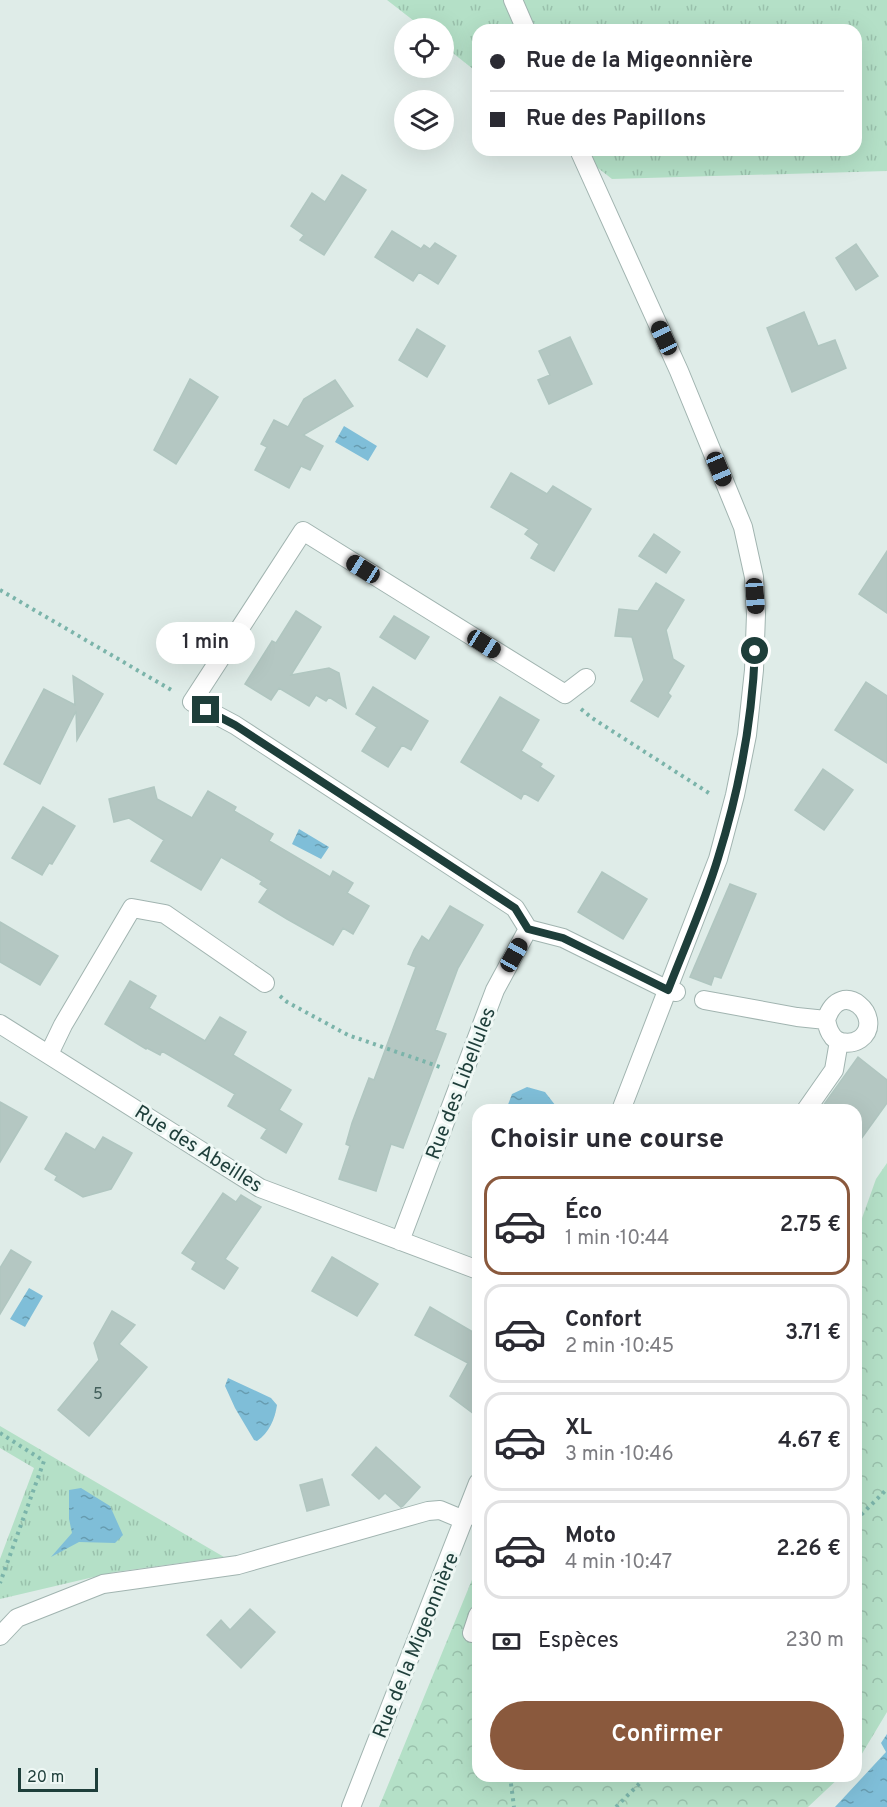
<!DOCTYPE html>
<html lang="fr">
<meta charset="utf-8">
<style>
:root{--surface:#fff;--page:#f2f2f3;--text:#2b2b33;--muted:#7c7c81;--line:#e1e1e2;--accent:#8a593d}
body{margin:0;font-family:Overpass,sans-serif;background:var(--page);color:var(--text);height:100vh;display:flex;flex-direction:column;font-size:22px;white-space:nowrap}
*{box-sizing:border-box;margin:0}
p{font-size:20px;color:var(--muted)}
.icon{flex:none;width:33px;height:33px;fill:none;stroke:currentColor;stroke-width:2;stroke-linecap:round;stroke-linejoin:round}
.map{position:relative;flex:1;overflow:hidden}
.sheet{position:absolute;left:472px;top:1104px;width:390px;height:678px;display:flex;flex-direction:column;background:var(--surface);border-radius:18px;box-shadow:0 6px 24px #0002}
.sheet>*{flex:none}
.hud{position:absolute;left:472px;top:24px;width:390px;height:132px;border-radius:18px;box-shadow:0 6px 24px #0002;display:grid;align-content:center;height:132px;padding:0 18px;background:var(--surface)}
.tools{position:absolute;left:394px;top:18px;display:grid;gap:12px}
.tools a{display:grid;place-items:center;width:60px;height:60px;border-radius:50%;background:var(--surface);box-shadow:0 6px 24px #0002;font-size:30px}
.scale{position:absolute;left:18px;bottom:15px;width:80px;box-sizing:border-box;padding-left:6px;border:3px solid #1e3e3a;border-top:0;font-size:16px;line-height:21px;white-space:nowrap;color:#1e3e3a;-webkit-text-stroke:4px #eff8f5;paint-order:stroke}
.end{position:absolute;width:27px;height:27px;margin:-14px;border:8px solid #1e3e3a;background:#fff;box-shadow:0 0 0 3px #fff}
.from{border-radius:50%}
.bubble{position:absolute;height:42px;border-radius:21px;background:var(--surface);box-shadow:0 6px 24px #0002;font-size:20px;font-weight:600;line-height:42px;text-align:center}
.car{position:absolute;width:18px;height:36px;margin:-18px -9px;border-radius:8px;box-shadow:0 0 4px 2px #0007;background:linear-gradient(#222 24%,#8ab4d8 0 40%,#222 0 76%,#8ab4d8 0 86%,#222 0)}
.hud b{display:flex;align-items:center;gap:21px;height:57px;font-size:22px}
.hud b+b{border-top:2px solid var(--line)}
.hud i{width:15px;height:15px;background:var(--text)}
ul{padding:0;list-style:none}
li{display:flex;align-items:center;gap:18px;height:99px;margin:0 12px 9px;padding:0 6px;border:3px solid var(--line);border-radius:18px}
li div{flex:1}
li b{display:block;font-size:22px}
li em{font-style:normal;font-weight:600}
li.selected{border-color:var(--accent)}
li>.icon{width:54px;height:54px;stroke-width:1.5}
h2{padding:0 18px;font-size:27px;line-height:72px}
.pay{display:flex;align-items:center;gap:15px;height:66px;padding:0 18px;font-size:22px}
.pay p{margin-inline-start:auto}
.cta{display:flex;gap:12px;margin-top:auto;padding:12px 18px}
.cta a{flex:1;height:69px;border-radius:36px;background:var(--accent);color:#fff;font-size:24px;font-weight:600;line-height:69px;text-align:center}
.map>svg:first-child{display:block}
</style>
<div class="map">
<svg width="887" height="1807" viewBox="0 0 887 1807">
<defs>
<pattern id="grass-tufts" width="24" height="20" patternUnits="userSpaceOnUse" patternTransform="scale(1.5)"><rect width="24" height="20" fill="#b4e0c7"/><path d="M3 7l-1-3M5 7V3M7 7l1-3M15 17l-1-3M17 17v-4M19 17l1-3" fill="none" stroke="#9ac1ac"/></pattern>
<pattern id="park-crowns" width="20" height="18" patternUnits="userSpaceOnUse" patternTransform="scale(1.5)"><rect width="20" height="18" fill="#b4e0c7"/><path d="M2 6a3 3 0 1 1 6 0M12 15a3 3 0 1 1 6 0" fill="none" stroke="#9ac1ac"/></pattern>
<pattern id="water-ripples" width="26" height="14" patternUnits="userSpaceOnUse" patternTransform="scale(1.5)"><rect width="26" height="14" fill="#7fbed8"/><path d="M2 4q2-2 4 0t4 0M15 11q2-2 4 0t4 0" fill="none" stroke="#679cb0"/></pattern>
</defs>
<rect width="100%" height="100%" fill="#dfece8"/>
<path fill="url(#grass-tufts)" d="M387,0h500v171l-275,8 -37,-29h281v-120h-378v43l-34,-27v-18h-21z
M0,1426l224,131 -109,15 -115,27v-40l34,-91 -34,-20z"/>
<path fill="url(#park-crowns)" d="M887,1163v549l-30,50 -1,-527 20,-56z
M478,1565v211h363l-33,31h-429z"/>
<path fill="url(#water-ripples)" d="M344,426l33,20 -9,15 -33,-19z
M299,829l30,18 -8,12 -29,-15z
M527,1087l18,5 14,18h-53l6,-16z
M29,1288l14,8 -18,31 -15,-8z
M228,1378l43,20 6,7c-2,14 -8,28 -20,36l-3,-1 -19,-32 -10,-22z
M81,1488l29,18 13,29 -8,8 -36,-1 -28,15 21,-24 -3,-14v-29z
M887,1734v73h-52l51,-55 -5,-9z"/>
<path fill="#b4c7c2" stroke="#b0c6c0" stroke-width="1.5" d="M342,175l24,15 -42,65 -24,-15 4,-5 -13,-9 21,-33 13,9z
M392,231l29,18 3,-4 6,4 5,-6 21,13 -18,28 -19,-12 -6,9 -38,-24z
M856,244l22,32 -22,14 -20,-32z
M804,312l14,34 17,-6 11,28 -54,24 -25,-64z
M417,329l28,17 -18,31 -28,-17z
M570,337l22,47 -43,20 -11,-24 12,-5 -11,-24z
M190,379l28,18 -42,67 -22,-14z
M335,380l18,26 -50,29 20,11 -13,24 -9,-4 -12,22 -34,-18 12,-23 -6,-3 13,-24 14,7 16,-28z
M511,473l36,21 6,-8 38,23 -37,62 -23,-13 8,-14 -14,-10 4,-5 -38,-22z
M654,534l26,18 -14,21 -27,-17z
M887,551v62l-28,-19z
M656,583l28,17 -18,30 7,29 11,7 -16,27 3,3 -13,21 -27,-16 13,-21 -12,-43 -17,-1 4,-27 19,2z
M296,611l25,16 -30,48 38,-7 10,5 7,35 -17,-11 -3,4 -10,-6 -7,11 -30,-18 -8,12 -26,-16 27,-43 4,2z
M394,616l35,21 -14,22 -35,-22z
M73,676l30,18 -26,46 -1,-29 -36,73 -36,-20 40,-75 31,16z
M866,682l21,14v67l-52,-33z
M373,687l55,34 -17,29 -9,-5 -14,22 -26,-16 15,-24 -21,-13z
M500,697l39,23 -18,31 21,13 -2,3 14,9 -16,25 -14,-8 -3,6 -60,-37z
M823,769l30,21 -29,40 -29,-20z
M154,787l3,12 35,19 16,-27 28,16 -2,4 39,23 -4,7 61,36 3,-6 20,12 -6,10 22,13 -16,28 -10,-6 -10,17 -46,-26 -28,-17 9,-13 -8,-5 2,-3 -41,-24 -20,33 -50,-29 13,-21 -35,-22 -15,4 -5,-23z
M43,807l32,19 -23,38 -3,-1 -7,12 -30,-17z
M602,872l45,27 -24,40 -45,-27z
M730,884l26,10 -35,84 -7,-2 -3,9 -21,-8z
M450,906l33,19 -25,43 -23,62 11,4 -43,114 -12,-4 -15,47 -37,-12 11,-33 -4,-2 6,-21 17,-45 5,2 42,-113 -8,-3 6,-14 8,-14 7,5z
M0,922l58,34 -18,29 -40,-23z
M130,981l26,15 -7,12 56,33 15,-24 26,15 -13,23 58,35 -12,20 23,14 -16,29 -25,-15 6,-9 -39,-23 7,-12 -73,-43 -2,4 -13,-7 -1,1 -41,-25z
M858,1057l29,23v23l-31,43v-36h-36z
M0,1102l27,15 -27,45z
M66,1133l29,17 8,-13 29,16 -21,36 -28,8 -28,-17 2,-4 -12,-7z
M223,1193l13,9 5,-7 20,12 -36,52 13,9 -14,21 -32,-20 4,-7 -14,-9z
M11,1250l20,12 -31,52v-46z
M332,1257l46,27 -21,32 -45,-25z
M430,1307l48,28v82l-28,-21 18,-33 -53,-28z
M112,1311l23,14 -16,19 28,23 -58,69 -31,-26 41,-50 -5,-17z
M376,1447l44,40 -17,19 -2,1 -16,-14 -6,6 -27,-24z
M322,1479l7,26 -22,6 -7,-26z
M250,1609l25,23 -34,36 -34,-33 14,-15 9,10z"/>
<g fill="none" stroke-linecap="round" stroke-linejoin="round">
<g stroke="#a1b4b0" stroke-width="20">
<path id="minor" d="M513,0l13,30
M579,150l100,221 64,156 11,50 2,37 -2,56 -7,65 -12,60 -17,64 -97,251
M528,929l-13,-21 -280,-183 -43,-23 111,-171 262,163 21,-16
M528,929l35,9 105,52 8,2
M704,1000l93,17 29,3c1,4 2,10 5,14 5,10 20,11 29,5 27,-20 -19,-65 -34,-19
M0,1024l260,164 218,82
M49,1054l14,-29 69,-117 33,6 100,69
M806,1110l28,-40 5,-29
M400,1241l95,-251 33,-61
M472,1633l6,-18
M0,1636l17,-18 86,-34 135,-19 190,-54 12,-1 24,10
M351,1807l127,-324"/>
</g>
<path stroke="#7bb4aa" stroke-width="4" stroke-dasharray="3 4.5" stroke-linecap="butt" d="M0,590l173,101
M581,709l11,9 120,77
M280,996l7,6 61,33 95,33
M0,1433l44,28 -44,122
M856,1520l31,-31
M510,1776l4,31
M616,1807l31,-31"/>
<use href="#minor" stroke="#fff" stroke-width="18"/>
</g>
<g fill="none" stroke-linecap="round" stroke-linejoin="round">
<path stroke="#1e3e3a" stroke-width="8" d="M206,710l29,15 280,183 13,21 35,9 105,52c17,-44 37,-88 50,-132 21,-67 34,-136 37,-207"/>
</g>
<g text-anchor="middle" stroke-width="6" stroke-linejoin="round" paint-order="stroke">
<g font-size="16" fill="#44605c">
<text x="98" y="1399">5</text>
</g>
<g font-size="20" fill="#1e3e3a" stroke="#eff8f5">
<text transform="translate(460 1083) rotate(-69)" y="7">Rue des Libellules</text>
<text transform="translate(199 1148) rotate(32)" y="7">Rue des Abeilles</text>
<text transform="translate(415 1645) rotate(-68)" y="7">Rue de la Migeonnière</text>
</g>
</g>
</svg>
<div class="tools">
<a><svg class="icon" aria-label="locate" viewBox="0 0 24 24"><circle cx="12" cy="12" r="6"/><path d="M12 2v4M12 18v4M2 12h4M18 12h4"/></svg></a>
<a><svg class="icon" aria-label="layers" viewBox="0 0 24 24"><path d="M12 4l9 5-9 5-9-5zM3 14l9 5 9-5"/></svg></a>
</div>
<div class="scale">20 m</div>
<i class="end from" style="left:755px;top:651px"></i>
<i class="end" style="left:206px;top:710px"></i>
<div class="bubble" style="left:156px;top:622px;width:99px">1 min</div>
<i class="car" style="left:664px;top:338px;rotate:335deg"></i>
<i class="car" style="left:719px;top:469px;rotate:157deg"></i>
<i class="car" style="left:363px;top:569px;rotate:302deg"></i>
<i class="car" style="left:755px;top:596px;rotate:176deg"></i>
<i class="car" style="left:484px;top:644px;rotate:122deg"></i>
<i class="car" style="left:514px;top:955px;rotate:29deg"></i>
<div class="hud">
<b><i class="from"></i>Rue de la Migeonnière</b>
<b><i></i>Rue des Papillons</b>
</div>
<section class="sheet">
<h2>Choisir une course</h2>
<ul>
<li class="selected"><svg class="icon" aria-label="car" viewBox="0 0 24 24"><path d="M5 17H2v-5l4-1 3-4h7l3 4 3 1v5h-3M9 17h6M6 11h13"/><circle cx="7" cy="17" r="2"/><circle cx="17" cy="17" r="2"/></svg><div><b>Éco</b><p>1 min · 10:44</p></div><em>2.75 €</em></li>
<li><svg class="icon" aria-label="car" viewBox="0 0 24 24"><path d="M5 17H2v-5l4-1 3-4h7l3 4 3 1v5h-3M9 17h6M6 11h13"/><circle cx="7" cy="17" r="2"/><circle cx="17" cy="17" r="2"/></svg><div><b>Confort</b><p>2 min · 10:45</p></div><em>3.71 €</em></li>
<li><svg class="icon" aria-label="car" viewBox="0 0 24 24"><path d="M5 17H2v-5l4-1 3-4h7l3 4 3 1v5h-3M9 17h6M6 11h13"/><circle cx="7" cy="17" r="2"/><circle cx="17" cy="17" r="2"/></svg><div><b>XL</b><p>3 min · 10:46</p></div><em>4.67 €</em></li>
<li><svg class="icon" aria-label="car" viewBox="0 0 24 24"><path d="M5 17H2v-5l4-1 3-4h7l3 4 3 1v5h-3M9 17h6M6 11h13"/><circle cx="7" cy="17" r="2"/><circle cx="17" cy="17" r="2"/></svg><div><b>Moto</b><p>4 min · 10:47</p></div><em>2.26 €</em></li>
</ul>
<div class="pay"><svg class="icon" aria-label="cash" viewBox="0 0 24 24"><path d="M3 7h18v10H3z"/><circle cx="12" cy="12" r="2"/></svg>Espèces<p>230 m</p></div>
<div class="cta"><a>Confirmer</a></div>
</section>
</div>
